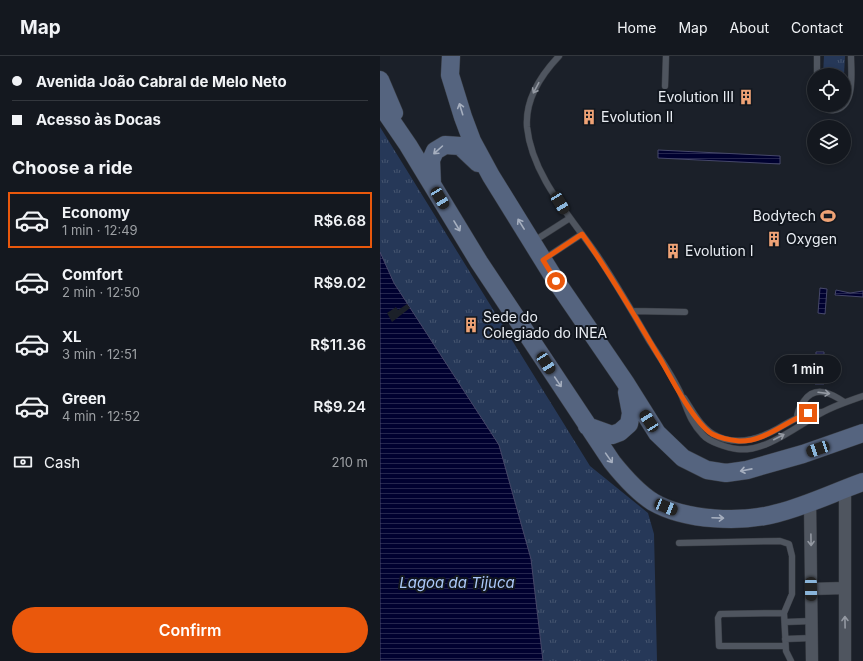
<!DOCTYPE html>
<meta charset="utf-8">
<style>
:root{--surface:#14181f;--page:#21252c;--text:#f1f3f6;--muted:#9da0a4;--line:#33373d;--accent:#ea580c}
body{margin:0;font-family:Inter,sans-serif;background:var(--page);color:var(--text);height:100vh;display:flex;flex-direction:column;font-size:15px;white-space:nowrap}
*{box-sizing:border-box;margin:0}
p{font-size:13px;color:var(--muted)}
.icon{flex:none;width:22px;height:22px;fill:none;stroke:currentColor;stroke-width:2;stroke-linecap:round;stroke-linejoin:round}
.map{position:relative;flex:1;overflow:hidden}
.details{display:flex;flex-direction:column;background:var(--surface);width:380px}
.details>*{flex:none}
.hud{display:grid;align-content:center;height:88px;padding:0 12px;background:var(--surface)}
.controls{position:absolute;left:427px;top:12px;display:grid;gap:8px}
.controls a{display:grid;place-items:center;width:44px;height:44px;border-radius:50%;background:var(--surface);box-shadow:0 2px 6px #0003,0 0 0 1px var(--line);font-size:20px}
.end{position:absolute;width:18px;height:18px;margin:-9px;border:5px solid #ea580c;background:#fff;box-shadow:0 0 0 2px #fff}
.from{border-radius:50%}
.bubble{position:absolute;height:28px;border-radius:14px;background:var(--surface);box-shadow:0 2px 6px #0003,0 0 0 1px var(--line);font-size:13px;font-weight:600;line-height:28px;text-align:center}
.car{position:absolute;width:12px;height:24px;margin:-12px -6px;border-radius:5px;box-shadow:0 0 3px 1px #0007;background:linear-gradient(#222 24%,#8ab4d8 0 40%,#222 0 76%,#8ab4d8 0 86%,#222 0)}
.hud b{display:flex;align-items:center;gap:14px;height:38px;font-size:15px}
.hud b+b{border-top:1px solid var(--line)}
.hud i{width:10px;height:10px;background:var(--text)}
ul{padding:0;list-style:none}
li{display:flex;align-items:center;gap:12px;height:56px;margin:0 8px 6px;padding:0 4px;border:2px solid transparent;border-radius:0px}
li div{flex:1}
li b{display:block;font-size:15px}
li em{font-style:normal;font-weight:600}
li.current{border-color:var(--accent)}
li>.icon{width:36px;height:36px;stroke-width:1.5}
h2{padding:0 12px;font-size:18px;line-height:48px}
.pay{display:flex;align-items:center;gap:10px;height:44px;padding:0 12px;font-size:15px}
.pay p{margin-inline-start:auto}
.cta{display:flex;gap:8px;margin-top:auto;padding:8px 12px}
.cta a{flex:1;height:46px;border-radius:24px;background:var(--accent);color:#fff;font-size:16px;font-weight:600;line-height:46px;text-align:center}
header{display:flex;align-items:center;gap:24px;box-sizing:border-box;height:56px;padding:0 20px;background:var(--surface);border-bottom:1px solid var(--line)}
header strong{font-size:19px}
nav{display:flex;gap:22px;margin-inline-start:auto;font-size:14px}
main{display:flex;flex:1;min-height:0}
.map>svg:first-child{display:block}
</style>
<header>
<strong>Map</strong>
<nav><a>Home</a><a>Map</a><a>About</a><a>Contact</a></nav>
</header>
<main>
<section class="details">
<div class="hud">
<b><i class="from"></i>Avenida João Cabral de Melo Neto</b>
<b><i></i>Acesso às Docas</b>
</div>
<h2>Choose a ride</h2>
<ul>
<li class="current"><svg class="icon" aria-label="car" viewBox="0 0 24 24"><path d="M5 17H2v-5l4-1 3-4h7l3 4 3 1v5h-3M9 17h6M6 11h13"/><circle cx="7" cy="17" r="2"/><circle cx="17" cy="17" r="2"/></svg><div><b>Economy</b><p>1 min · 12:49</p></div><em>R$6.68</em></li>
<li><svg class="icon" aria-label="car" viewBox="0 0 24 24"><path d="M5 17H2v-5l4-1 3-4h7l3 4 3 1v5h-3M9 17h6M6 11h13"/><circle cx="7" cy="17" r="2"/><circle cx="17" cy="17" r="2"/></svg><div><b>Comfort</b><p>2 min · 12:50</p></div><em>R$9.02</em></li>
<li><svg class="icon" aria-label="car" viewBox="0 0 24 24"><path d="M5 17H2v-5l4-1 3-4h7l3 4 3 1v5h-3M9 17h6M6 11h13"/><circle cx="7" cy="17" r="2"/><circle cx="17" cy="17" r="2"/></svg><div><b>XL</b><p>3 min · 12:51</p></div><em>R$11.36</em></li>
<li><svg class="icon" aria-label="car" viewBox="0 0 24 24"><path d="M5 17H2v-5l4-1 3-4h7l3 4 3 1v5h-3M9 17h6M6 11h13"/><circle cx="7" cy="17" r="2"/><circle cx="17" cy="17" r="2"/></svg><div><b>Green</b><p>4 min · 12:52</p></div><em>R$9.24</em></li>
</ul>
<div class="pay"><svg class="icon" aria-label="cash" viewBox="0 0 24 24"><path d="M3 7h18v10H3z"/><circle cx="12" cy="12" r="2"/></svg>Cash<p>210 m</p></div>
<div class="cta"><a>Confirm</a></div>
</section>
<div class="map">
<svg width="483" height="605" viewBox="0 0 483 605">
<defs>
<pattern id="grass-tufts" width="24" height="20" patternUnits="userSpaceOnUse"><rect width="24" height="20" fill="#263858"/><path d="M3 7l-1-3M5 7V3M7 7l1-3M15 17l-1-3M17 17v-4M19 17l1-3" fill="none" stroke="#465570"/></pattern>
<pattern id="water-rules" width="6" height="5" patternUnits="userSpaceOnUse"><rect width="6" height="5" fill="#000130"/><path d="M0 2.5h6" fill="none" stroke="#25264e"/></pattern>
</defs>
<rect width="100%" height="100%" fill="#1b2029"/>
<path fill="url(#grass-tufts)" d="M444,0h21l-1,19h-21z
M0,71l210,339 58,47 6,21 3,127h-114l-12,-102 -32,-114 -105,-162 -14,-31z"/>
<path fill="url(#water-rules)" stroke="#46486a" d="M278,94l122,6v8l-122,-6z
M0,196l14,31 105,162 32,114 12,102h-163z
M440,232l7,1 -2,25 -7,-1z
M456,234l14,3 13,-2v6l-28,-2z
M436,296h8v32h-9z"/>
<path fill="#1b2029" d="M27,248l3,4 -18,14 -5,-9 9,-6 2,3z"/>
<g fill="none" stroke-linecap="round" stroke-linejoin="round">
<g stroke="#383c43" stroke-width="7">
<path id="lane" d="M179,0c-18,19 -34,44 -32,71 5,49 44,90 70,128 19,28 36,58 53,87 10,16 22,33 30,50 8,18 9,28 23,43 6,7 25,13 34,14 29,4 62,-25 86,-37 13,-7 26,-11 40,-16
M437,19v-19
M285,30l1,-30
M441,49c3,4 9,6 13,5 22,-3 17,-38 17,-54
M154,185l36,-23
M164,203l38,-25
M252,255l53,1
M304,342c8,12 16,28 29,36 20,12 44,6 64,-5 15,-9 27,-16 45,-17
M417,363c0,-6 3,-13 7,-18 11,-16 27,-8 40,1
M299,487l101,-2 9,3 3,12v38l-8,19 2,38 5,10
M404,557l-64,1 -2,4 1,28h66
M405,566l27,-1
M405,583l27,-1"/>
</g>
<g stroke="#383c43" stroke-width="13">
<path id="street" d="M465,433v172
M430,445l2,160
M431,533l33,-1"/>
</g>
<g stroke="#383c43" stroke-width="19">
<path id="secondary" d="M71,0l-1,19 13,42 9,24 19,35 65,105 69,101 32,51 26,25 24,12 19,3 21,-3 56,-16 60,-21
M0,24l14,33
M0,48l28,41 71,117 133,200c12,15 25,30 41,40 33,19 89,21 125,11 28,-7 57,-21 85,-31
M52,128l-1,-24 4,-9 10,-6 15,1 18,17
M207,370l25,9 8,-3 9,-8 2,-11 -4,-21"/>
</g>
<use href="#lane" stroke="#4f555f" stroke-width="6"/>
<use href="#street" stroke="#4f555f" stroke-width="12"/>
<use href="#secondary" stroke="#55647f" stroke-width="18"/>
</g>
<defs><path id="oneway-shaft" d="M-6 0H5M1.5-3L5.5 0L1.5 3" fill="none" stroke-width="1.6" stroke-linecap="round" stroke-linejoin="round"/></defs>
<g stroke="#9499a2">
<use href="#oneway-shaft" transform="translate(156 32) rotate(118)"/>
<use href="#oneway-shaft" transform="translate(444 337) rotate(7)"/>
<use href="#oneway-shaft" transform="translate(399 381) rotate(-27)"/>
<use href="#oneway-shaft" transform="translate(431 484) rotate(89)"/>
<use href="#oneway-shaft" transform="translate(465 566) rotate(-91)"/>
</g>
<g stroke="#a6afbf">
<use href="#oneway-shaft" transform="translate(81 53) rotate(-107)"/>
<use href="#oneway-shaft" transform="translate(58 94) rotate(138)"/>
<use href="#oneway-shaft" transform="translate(141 168) rotate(-122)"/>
<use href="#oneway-shaft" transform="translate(77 170) rotate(59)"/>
<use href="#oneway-shaft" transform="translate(178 326) rotate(56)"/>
<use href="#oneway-shaft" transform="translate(229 402) rotate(55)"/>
<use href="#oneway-shaft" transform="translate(366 414) rotate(169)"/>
<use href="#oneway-shaft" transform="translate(338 462) rotate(2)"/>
</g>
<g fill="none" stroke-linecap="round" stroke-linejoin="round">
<path stroke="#ea580c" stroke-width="5" d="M176,225l-13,-21 39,-26c29,40 53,83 79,126 11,20 33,62 51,74 8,4 18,6 27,7 25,1 46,-19 69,-28"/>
</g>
<defs>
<g id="building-bare" transform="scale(1.2)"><path d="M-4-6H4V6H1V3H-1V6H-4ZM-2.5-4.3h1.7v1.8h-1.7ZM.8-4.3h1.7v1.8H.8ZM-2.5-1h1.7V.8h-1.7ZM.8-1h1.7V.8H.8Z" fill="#efa376" stroke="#12171f" stroke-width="2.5" paint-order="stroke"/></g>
<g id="stadium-bare" transform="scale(1.2)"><path d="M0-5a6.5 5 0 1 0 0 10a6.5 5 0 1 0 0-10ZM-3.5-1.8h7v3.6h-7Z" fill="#efa376" stroke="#12171f" stroke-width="2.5" paint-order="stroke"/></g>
</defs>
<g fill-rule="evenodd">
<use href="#building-bare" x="366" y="41"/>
<use href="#building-bare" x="209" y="61"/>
<use href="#stadium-bare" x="448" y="160"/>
<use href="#building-bare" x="394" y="183"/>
<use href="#building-bare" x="293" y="195"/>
<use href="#building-bare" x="91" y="269"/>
</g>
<g text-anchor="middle" stroke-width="4" stroke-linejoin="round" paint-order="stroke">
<g font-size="14" fill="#e9edf3" stroke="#12171f" text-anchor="start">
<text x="354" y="46" text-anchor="end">Evolution III</text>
<text x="221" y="66">Evolution II</text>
<text x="436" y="165" text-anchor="end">Bodytech</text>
<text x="406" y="188">Oxygen</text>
<text x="305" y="200">Evolution I</text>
<text x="103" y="266">Sede do<tspan x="103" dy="16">Colegiado do INEA</tspan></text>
</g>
<g font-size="15" font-style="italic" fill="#aac7f7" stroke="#12171f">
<text x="77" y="532">Lagoa da Tijuca</text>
</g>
</g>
</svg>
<div class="controls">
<a><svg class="icon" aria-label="locate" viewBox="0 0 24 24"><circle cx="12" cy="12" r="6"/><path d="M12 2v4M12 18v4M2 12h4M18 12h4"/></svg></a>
<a><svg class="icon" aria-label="layers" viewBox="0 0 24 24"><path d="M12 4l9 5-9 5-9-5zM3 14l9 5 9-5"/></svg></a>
</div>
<i class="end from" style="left:176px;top:225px"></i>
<i class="end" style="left:428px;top:357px"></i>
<div class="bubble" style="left:395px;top:299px;width:66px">1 min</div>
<i class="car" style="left:60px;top:142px;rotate:149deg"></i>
<i class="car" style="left:180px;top:147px;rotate:149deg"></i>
<i class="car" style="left:166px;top:307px;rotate:147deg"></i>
<i class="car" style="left:269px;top:365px;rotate:327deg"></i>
<i class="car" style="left:438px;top:393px;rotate:251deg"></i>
<i class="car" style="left:286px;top:451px;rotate:112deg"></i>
<i class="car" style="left:431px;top:533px;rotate:179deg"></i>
</div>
</main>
